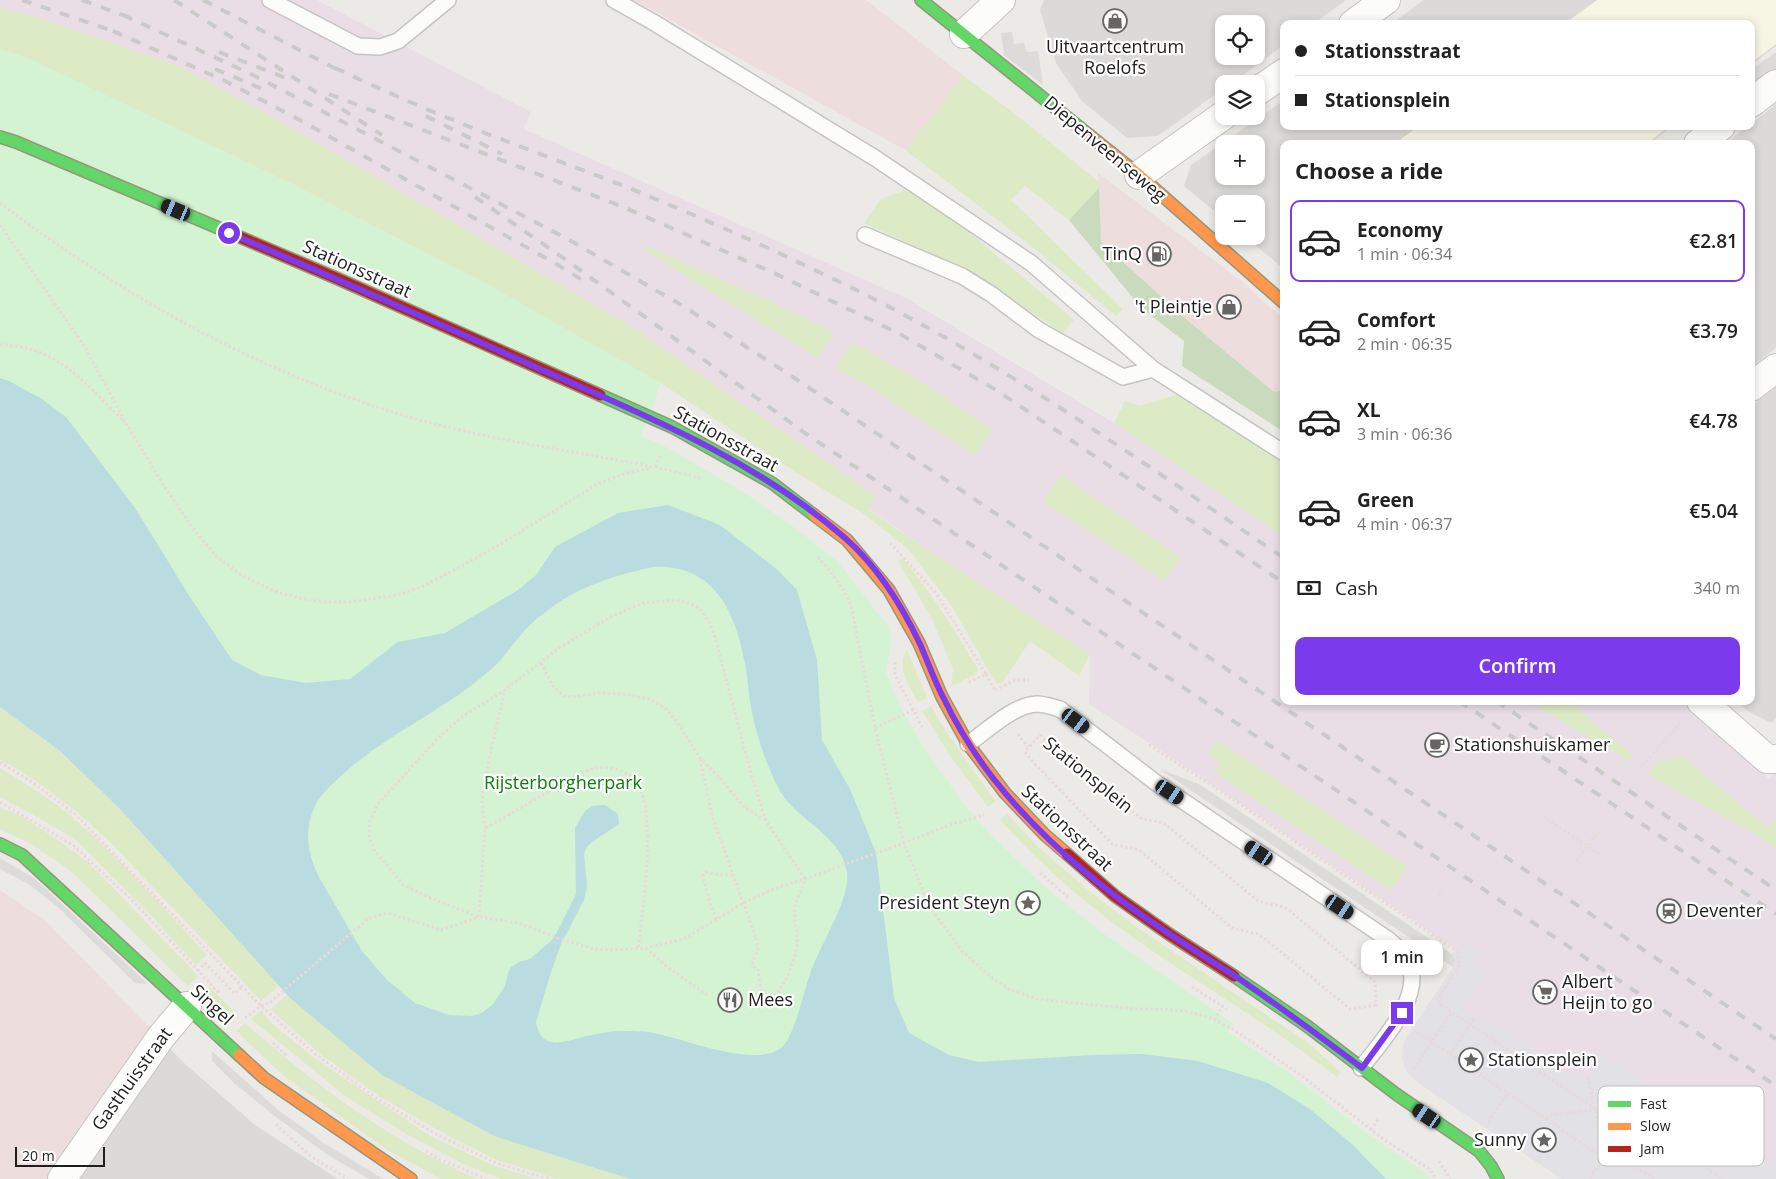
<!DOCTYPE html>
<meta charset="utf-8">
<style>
:root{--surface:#fff;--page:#f2f2f2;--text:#222;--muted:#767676;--line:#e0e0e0;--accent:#7c3aed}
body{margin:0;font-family:"Open Sans",sans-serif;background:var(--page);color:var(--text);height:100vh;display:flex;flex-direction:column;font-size:19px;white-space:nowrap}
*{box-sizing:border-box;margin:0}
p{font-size:16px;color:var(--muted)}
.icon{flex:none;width:28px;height:28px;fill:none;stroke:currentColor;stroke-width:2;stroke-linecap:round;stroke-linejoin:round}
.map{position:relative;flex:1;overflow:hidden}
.panel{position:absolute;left:1280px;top:140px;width:475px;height:565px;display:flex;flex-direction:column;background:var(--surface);border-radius:10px;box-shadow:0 2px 8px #0003}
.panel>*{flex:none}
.banner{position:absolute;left:1280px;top:20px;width:475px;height:110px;border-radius:10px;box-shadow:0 2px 8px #0003;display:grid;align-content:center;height:110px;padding:0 15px;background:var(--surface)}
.controls{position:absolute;left:1215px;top:15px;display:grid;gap:10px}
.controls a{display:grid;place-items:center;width:50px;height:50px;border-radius:10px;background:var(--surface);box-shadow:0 2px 8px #0003;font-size:25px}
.scale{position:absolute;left:15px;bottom:12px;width:90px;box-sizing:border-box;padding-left:5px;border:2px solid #1e1e1e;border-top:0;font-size:14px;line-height:18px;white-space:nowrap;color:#1e1e1e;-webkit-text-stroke:4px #fff;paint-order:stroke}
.end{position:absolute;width:22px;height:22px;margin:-11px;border:6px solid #7c3aed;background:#fff;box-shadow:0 0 0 2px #fff}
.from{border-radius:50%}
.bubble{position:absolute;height:35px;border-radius:10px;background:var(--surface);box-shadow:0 2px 8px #0003;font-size:16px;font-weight:600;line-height:35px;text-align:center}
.car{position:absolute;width:15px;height:30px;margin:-15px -8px;border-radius:6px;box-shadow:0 0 4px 1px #0007;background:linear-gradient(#222 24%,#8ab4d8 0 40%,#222 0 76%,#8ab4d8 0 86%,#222 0)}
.banner b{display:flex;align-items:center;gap:18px;height:48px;font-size:19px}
.banner b+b{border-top:1px solid var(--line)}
.banner i{width:12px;height:12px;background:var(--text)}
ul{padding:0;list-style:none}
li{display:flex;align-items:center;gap:15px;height:82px;margin:0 10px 8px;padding:0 5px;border:2px solid transparent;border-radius:10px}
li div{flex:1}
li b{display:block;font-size:19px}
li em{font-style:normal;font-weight:600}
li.on{border-color:var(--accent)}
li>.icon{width:45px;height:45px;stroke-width:1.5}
h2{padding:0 15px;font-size:22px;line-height:60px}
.pay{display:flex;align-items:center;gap:12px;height:55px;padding:0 15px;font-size:19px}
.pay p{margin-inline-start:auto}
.primary-button{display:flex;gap:10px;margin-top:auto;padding:10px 15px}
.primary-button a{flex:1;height:58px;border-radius:10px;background:var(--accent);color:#fff;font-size:20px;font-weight:600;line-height:58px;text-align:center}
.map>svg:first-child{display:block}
</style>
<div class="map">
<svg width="1776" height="1179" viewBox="0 0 1776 1179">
<rect width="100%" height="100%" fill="#eceae7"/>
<path fill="#dbdad8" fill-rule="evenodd" d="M1044,0h302l-33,24h-29v21l-54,39h-6v4l-66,48 -31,2 -45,-37 -26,-38 -16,-53zM1224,24h32v32h-32z
M1424,0h352v46l-25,19v-41h-360z
M1284,100v26h388l-22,18h-366v125l-40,-33h12v-32h-32v15l-40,-33 7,-21zM1224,144h32v32h-32z
M1776,104v244l-25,19v-223h-26l23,-18h3v-2z
M1776,387v331l-4,5 -23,-11 -12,-11h14v-295z
M148,1026l35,36 72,63 83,54h-292l97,-136z"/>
<path fill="#edd" d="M634,0h232l98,76 -59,74z
M1098,173l142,107 44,40v70l-10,2 -88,-73 -85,-77z
M0,890l46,31 102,105 -5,17 -97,136h-46z"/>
<path fill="#eadee6" d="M0,0h317l214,112 -7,17 382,169 208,125 94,62 76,33v183h397l88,78 7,-7v401l-189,-73 -142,-91 25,-50 -272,-184 -109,-71 1,-50 -152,-97 -67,-47 -74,-37 -136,-90 -633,-325 -28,-9z"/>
<path fill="#f6f4e2" d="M1597,0h179v44l-25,19v-39h-187z
M1419,126h250l-22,18h-253z"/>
<path fill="#dceac5" d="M0,8l40,10 140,49 89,48 360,210 247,171 -8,13 70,48 152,97 -11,22 -49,-35 -28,42h-6l-43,-75 -44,-58 -42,-34 -70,-43 -136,-90 -172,-98 -198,-102 -263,-125 -28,-9z
M964,76l51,38 84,68v6l-30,32 -44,-34 -14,14 112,109 -7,7 -91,-75 -120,-91z
M906,190l23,9 145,121 -11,13 -101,-66 -98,-44 17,-24z
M648,246l128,58 58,28 -17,26 -171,-107z
M852,342l64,36 77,52 -18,25 -110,-71 -30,-16z
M1176,395l108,66v76l-170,-114 11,-22 14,5z
M1061,475l120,82 -17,24 -121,-80z
M902,558c31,36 52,71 76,111l-2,5 -25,12 2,-17 -21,-50 -34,-58z
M907,650l20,48 -9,4c-9,-17 -23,-34 -11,-52z
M1528,701h40l65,54 -5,6z
M931,706l14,24 50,71 -7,6 -35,-47 -31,-49z
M0,707l60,44 61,59 158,176 -18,15 -148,-156 -37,-34 -43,-32 -33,-20z
M1217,740l190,126 -16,24 -177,-118 7,-9 -14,-9z
M1682,756l86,72 8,-10v30l-21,-14 -107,-59 11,-15z
M0,768c25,15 51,31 73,50 49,41 91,91 134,137l-11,10 -51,-56 -68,-68 -34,-21 -43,-23z
M0,807l19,8 33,21 36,26 110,114 -10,10 -118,-116 -39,-26 -31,-15z
M1007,814l32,34 55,47 44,33 170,115 33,29 -4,5c-79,-62 -168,-109 -246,-171 -33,-26 -62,-55 -91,-86z
M208,988h2l28,27 -10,11 -28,-30z
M287,995l95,80 112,61 136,43h-73l-63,-20 -56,-29 -58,-33 -61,-44 -49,-44z
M261,1010l9,12 46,37 114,77 65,30 43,13h-37l-35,-14 -58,-30 -63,-39 -94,-77z
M245,1023c70,62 147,119 233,156h-37l-55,-30 -103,-74 -47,-44z"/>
<path fill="#c9dbbc" d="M1099,188l2,54 85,77 88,73 10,-2v42l-102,-66 2,-25 -42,-32 -73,-89z"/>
<path fill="#d4f3d2" d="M0,49l28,9 263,125 198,102 172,98 -20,53 25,11 74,43 51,35 46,36 52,66 2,15 -5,30 14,35 26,44 41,57 22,25 58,56 53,42 134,93 -6,8 64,43 76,59 58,39 4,6h-800l-136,-43 -112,-61 -92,-77 -169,-188 -61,-59 -60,-44z"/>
<path fill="#dcdbda" d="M1012,32l2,12 10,-1 3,9 11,-1 5,34 -39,-30 -3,-22z
M1776,52v23l-25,18v-23z
M1159,769l40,15 253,170 3,5 -2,8z
M0,858l34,20 114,106 -13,-1 -76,-75 -29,-23 -30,-16z
M212,1051l65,58 48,35 59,35h-15l-41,-24 -52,-38 -42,-34 -22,-22z"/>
<path fill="#e1e1e6" d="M1465,943l29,18 -1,1 -10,-6 -5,1 -5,8 2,5 9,6 -22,34 24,17 4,-6 48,32 3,3 -1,2 1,7 5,3 8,-3 15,10 1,5 22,-4 -1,-5 11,-17 174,116v9h-214l-144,-96 -9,-8 -5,-9 -2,-10 1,-11 4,-9 46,-69 2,-8 -3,-5 5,-8 4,2z"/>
<path fill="#badbe0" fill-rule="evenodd" d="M0,378l9,3 33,18 24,18 69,91 55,89 42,63 29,15 45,8 44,-4 48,-37 47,-9 73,-43 18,-15 19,-28 63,-34 50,-8 52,20 59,46 18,19 20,70 5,80 28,49 26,64 18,145 15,35 40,22 30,7 114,-7 49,-1 56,7 70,22 42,26 43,36 33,34h-756l-136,-43 -112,-61 -92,-77 -169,-188 -61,-59 -60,-44zM653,567c61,-3 82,44 92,96 3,18 4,37 8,54 5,23 15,52 26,72 17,32 62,45 68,83 4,27 -28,74 -37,102 -6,17 -16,64 -29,74 -26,20 -94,-8 -123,-14 -10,-3 -23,-3 -34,-3 -12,0 -25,2 -37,5 -21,5 -46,17 -51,-14l15,-50 10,-28 23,-44 3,-14 -3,-32 3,-7 5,-5 27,-18 -1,-10 -13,-9 -13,1 -7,5 -10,17 1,66 -19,38 -5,8 -22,19 -11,3 -8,5 -3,6 -3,13 -12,18 -11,9 -10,3 -23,-1 -34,-12 -28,-23 -25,-29 -42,-72c-12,-23 -17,-49 -5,-73 6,-12 17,-22 27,-31 45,-41 101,-64 146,-103 16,-13 26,-31 40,-45 11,-11 23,-20 36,-28 26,-16 60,-26 89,-32z"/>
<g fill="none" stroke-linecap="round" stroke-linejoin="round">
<g stroke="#c5c4c3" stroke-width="18">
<path id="lane" d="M270,0l88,46 22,1 18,-6 50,-41
M614,0l39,22 222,136 156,105 122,106 131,84
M865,235l97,41 29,18 48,36 84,47 30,-8
M968,744c19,-13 45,-39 69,-40 8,0 15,3 23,5l95,73 234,158c7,6 14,12 18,20 20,34 -26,82 -46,108"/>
</g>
<g stroke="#c5c4c3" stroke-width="30">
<path id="street" d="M1353,24l33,-24
M964,34l37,-34
M1256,92l28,-19
M1751,103l25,-19
M1698,144l23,-18
M1139,175l85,-60
M1751,387l25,-19
M1701,701l66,58h9
M62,1179l99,-142 26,-31"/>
</g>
<g stroke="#96967e" stroke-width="14">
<path id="fast" d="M921,0l168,135
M0,137l16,5 212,90
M600,395l72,32 100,56 42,32
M0,844l22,11 217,200
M1234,976l73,50 89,68 83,57 12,15 7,13"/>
</g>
<g stroke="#96967e" stroke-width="14">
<path id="slow" d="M1089,135l50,40 145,128
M814,515l33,25 42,50 30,53 23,54 26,47 37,49 40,42 22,19
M239,1055l25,23 147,101"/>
</g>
<g stroke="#96967e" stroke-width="14">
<path id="jam" d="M228,232l108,46 264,117
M1067,854l48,42 54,38 65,42"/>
</g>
<path stroke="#ead9d9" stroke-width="3" stroke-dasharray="2.5 2.5" stroke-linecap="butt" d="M0,203c127,96 268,175 423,218 60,16 122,26 183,37 32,6 63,11 94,20
M0,225l83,119 44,81 37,61 28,41 24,29 25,19 33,16 25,7 25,4h26l48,-7 26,-9 67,-36 108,-67 28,-10 25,-5
M0,345c59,0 86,41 125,77
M655,467l6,-13
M890,543l46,50 50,81 -18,9
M818,557c14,16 27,32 34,52l23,119 29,115 25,63 33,45 28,25 19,13 27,10 100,10h27l21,2 25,6 22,11 64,43 91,70 43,28 7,10
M895,662v13l27,52
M541,663l12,23 11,10 7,1 30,-4 23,1 25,5 16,9 12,14 23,36 18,18 26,31 22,14
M986,674l9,17
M995,690l20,-10h14
M875,728l38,-18
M1018,734l10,13
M1149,745l64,41 242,164 3,4 2,10 -21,33 1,7 199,135
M700,759l13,60 23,64
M0,762l32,20 43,32 186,192 54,48 63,45 56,34 62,30 53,16
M1639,769l43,-48
M0,802l74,44 62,58 83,89
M1543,816l59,40
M485,828l-3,-27 9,-51 14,-60
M1577,861l21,-30
M1040,873l28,24
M1439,896l4,-5
M479,917l6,-89c31,-16 59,-35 90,-51 6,-3 14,-8 21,-9 14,-2 32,2 41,15 21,31 5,128 1,166
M717,919l-6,-12 -8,-31 3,-4 15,3h12
M756,938l2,12 -6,15 6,5 6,35c18,-12 31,-40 33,-61 1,-12 -3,-23 -2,-35 1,-10 7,-20 10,-30l-39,-58 -16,-51 -34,-129 -4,-13 -6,-11 -7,-9 -10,-5 -14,-3 -32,3 -31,13 -53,32 -54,42 -42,26 -24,21 -61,67 -8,17 -1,15 5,14 30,35 24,12 51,20 39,6 51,19 25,7 19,1 33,-2 38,-9 63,-38 32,-14 26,-8 99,-36 48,-19 32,-9
M646,948l19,17 42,30
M198,971l7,-8 30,31 7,-8
M1192,987l35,22
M1376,1005l-26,4 -91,-75 -27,-6 -93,-78 -27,-6 -76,-79 -11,-13 15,-17 27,27 8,4 67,53 22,4 94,78 27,6 90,75 1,23 2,1
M245,1018l16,-12 8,-3 100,-85 19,-5 53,17 38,-13
M1214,1020l9,-15
M1417,1032l187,126 6,3h17l27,18
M273,1043l14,13
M1450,1054l24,-36
M1413,1069l39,-57
M1588,1077l16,77v4l-15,21
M1546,1119l6,-4 60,-8 111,72
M1488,1122l20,-29
M276,1124l34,32 38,23
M1371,1130l8,-12
M426,1151l9,6 51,22
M1439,1161l11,18"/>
<use href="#lane" stroke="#fcfcfb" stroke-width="15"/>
<use href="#street" stroke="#fcfcfb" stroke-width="28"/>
<use href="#fast" stroke="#63d668" stroke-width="11"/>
<use href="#slow" stroke="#ff974d" stroke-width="11"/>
<use href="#jam" stroke="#b3261e" stroke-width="11"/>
<path stroke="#cacac9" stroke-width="4" stroke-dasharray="10 10" stroke-linecap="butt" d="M22,0l97,33
M82,0l46,17
M174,0l208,135
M203,0l137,71
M123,15l130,60 311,162 114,66 109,70 989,666
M113,31l112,50 73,38 260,146 29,18
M219,52l72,28
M335,68c39,18 78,36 118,52 58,24 118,45 176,68 83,34 166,71 245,111 144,74 276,169 410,259
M215,69l55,23
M329,94l292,112 153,67 126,61 96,56 288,193
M426,116l76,38
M475,197l87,60 243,176 971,653
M1459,701l317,213
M1496,701l280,189"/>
<path stroke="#ead9d9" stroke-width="3" stroke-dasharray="2.5 2.5" stroke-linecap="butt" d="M736,883l20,55"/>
</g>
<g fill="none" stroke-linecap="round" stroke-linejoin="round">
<path stroke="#7c3aed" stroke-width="6" d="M229,233c105,45 209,90 313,137 105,46 215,91 303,168 32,28 57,68 75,106 8,18 14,36 23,53 17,35 38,68 63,97 47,55 105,102 165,141 22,15 45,29 67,43 42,29 83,59 124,90l40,-55"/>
</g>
<defs>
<g id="shop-ring" transform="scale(1.25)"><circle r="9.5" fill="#fff" stroke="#666564" stroke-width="1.5"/><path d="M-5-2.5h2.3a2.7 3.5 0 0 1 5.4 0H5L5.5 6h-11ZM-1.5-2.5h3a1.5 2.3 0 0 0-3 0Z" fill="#666564"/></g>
<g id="fuel-ring" transform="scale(1.25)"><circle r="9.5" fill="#fff" stroke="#666564" stroke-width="1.5"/><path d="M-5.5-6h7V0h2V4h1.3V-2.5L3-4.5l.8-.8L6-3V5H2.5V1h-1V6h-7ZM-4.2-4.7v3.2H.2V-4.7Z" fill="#666564"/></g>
<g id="cafe-ring" transform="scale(1.25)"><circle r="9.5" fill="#fff" stroke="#666564" stroke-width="1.5"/><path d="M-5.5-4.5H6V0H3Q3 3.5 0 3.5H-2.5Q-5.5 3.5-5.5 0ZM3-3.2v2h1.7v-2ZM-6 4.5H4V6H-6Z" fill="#666564"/></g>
<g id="sight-ring" transform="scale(1.25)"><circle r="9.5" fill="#fff" stroke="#666564" stroke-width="1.5"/><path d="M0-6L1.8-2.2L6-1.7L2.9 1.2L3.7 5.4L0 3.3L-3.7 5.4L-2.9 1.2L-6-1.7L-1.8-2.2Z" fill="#666564"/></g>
<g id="station-ring" transform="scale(1.25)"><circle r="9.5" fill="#fff" stroke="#666564" stroke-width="1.5"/><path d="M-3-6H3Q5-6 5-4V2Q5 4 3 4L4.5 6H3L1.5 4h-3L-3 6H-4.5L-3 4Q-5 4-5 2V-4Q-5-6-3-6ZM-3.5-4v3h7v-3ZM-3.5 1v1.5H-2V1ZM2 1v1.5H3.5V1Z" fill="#666564"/></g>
<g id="supermarket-ring" transform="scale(1.25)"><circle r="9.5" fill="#fff" stroke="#666564" stroke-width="1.5"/><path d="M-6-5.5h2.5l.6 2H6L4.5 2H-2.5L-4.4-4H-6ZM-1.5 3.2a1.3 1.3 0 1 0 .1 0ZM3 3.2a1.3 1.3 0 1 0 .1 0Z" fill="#666564"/></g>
<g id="restaurant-ring" transform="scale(1.25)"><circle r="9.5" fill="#fff" stroke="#666564" stroke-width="1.5"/><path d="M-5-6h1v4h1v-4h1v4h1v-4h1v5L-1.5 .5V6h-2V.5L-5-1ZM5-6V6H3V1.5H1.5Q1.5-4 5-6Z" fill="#666564"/></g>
</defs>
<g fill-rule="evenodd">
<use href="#shop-ring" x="1115" y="21"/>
<use href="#fuel-ring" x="1159" y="254"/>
<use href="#shop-ring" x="1229" y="307"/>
<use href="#cafe-ring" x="1437" y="745"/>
<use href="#sight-ring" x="1028" y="903"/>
<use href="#station-ring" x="1669" y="911"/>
<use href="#supermarket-ring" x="1545" y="992"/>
<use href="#restaurant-ring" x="730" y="1000"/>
<use href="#sight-ring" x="1471" y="1060"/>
<use href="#sight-ring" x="1544" y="1140"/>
</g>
<g text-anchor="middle" stroke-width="4.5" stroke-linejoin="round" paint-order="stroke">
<g font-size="18" fill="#1e1e1e" stroke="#fff" text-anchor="start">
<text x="1115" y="53" text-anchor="middle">Uitvaartcentrum<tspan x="1115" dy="21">Roelofs</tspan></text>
<text x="1142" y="260" text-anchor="end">TinQ</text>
<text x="1212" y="313" text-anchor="end">'t Pleintje</text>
<text x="1454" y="751">Stationshuiskamer</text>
<text x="1010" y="909" text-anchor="end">President Steyn</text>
<text x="1686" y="917">Deventer</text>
<text x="1562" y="988">Albert<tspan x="1562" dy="21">Heijn to go</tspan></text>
<text x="748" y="1006">Mees</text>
<text x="1488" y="1066">Stationsplein</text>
<text x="1526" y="1146" text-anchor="end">Sunny</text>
</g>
<g font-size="18" fill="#1e1e1e" stroke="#fff">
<text transform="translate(1105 149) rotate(40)" y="6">Diepenveenseweg</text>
<text transform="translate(357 269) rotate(24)" y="6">Stationsstraat</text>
<text transform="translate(726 439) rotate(29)" y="6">Stationsstraat</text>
<text transform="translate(1088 775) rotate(39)" y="6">Stationsplein</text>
<text transform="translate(1067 828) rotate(43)" y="6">Stationsstraat</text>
<text transform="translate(212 1005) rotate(43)" y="6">Singel</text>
<text transform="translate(132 1079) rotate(-54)" y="6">Gasthuisstraat</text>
</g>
<g font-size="18" fill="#0b7d0b" stroke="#fff">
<text x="563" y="789">Rijsterborgherpark</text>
</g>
</g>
<rect x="1598" y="1086" width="166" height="80" rx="8" fill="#fff" stroke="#bcbcbc" stroke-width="1"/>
<rect x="1608" y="1101" width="23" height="6" fill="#63d668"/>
<rect x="1608" y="1123" width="23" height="7" fill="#ff974d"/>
<rect x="1608" y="1146" width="23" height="6" fill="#b3261e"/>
<g font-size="14" fill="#1e1e1e">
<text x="1640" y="1109">Fast</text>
<text x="1640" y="1131">Slow</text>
<text x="1640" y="1154">Jam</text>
</g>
</svg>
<div class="controls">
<a><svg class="icon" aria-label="locate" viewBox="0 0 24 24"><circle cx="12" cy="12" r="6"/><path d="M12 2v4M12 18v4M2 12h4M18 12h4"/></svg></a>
<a><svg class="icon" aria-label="layers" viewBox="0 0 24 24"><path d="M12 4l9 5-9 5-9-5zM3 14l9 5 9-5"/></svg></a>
<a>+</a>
<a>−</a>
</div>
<div class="scale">20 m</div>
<i class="end from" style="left:229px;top:233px"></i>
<i class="end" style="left:1402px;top:1013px"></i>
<div class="bubble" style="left:1361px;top:940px;width:82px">1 min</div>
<i class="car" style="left:176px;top:210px;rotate:293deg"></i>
<i class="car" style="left:1076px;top:721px;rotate:127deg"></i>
<i class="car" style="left:1170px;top:792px;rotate:124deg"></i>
<i class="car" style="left:1259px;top:853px;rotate:304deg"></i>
<i class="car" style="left:1340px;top:907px;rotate:124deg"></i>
<i class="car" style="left:1427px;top:1116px;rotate:304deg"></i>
<div class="banner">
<b><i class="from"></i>Stationsstraat</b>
<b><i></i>Stationsplein</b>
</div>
<section class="panel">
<h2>Choose a ride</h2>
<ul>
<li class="on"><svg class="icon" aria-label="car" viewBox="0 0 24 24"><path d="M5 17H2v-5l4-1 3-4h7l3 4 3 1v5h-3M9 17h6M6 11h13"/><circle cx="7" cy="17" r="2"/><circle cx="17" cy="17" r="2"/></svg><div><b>Economy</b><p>1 min · 06:34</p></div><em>€2.81</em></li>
<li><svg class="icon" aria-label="car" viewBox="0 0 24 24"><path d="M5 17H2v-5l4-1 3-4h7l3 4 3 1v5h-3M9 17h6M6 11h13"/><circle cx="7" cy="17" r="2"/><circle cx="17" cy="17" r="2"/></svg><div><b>Comfort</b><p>2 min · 06:35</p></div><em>€3.79</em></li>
<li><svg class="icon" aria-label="car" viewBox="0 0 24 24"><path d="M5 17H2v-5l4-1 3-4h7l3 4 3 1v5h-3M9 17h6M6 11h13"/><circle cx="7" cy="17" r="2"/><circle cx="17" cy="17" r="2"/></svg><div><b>XL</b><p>3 min · 06:36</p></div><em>€4.78</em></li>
<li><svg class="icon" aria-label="car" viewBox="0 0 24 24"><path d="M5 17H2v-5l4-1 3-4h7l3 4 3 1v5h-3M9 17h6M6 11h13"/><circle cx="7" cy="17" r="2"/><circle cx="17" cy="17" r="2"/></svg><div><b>Green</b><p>4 min · 06:37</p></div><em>€5.04</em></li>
</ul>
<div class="pay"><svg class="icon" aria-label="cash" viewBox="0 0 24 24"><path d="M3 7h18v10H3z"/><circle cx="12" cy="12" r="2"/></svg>Cash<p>340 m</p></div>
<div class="primary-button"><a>Confirm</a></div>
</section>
</div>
